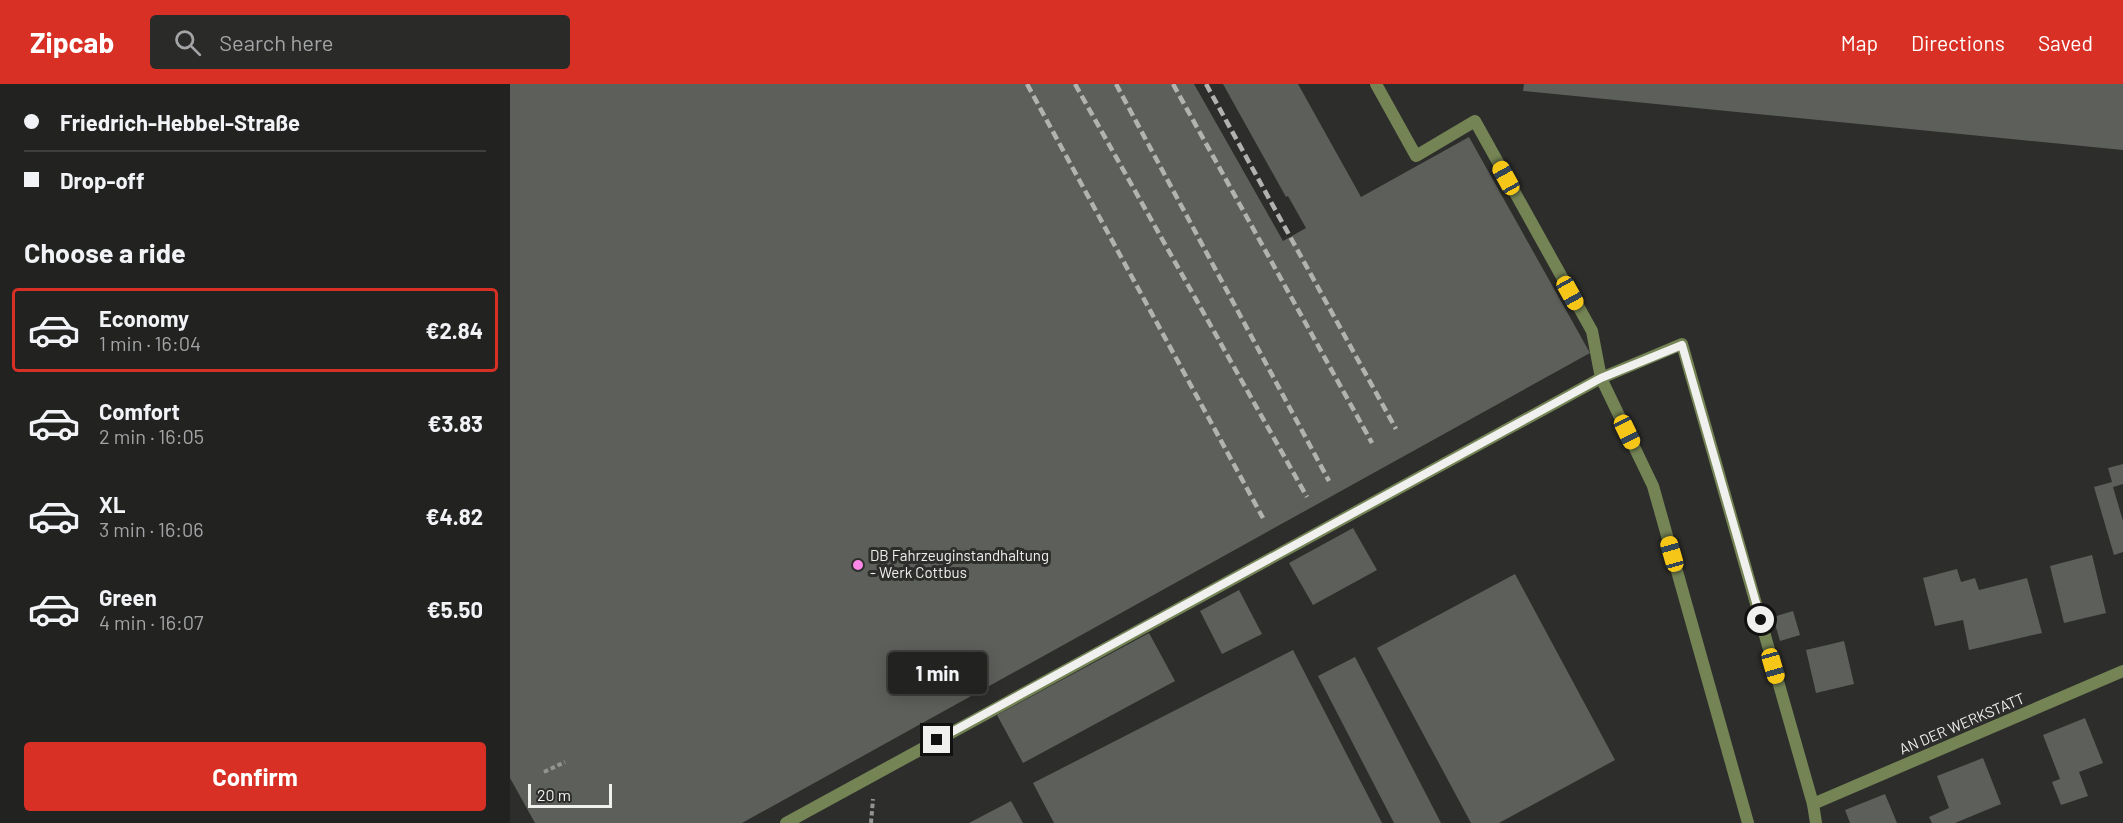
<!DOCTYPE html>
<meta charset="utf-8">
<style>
:root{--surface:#222220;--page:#2a2a29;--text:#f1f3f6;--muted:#a2a4a5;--line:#3f3f3e;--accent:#d93025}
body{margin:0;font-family:Barlow,sans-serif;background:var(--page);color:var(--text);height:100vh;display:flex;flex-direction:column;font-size:22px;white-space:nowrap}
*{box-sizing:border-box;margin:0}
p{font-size:20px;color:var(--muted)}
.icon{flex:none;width:33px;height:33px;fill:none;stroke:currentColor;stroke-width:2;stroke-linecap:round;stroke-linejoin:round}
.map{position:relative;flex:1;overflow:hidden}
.side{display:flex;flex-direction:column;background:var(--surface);width:510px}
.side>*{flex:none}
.top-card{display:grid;align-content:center;height:132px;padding:0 24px;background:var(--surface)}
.scale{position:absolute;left:18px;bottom:15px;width:84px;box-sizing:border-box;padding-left:6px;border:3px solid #f0f1ef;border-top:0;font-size:16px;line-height:21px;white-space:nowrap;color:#f0f1ef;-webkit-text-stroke:4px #2d2e2b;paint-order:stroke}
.end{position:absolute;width:27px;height:27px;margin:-14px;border:8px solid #f0f1ef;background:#111;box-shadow:0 0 0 3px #111}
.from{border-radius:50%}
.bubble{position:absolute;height:42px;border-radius:6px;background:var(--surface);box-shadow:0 3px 15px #0003,0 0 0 2px var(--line);font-size:20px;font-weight:700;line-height:42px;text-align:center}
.car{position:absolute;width:18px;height:36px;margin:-18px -9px;border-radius:8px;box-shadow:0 0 4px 2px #0007;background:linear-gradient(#f5c518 24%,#345 0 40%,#f5c518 0 76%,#345 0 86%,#f5c518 0)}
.top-card b{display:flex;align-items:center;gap:21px;height:57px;font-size:22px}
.top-card b+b{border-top:2px solid var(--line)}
.top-card i{width:15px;height:15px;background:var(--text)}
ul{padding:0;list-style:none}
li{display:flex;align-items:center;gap:18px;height:84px;margin:0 12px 9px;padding:0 12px;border:3px solid transparent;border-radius:6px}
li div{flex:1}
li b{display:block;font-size:22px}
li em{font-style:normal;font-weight:700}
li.selected{border-color:var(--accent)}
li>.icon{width:54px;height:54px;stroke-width:1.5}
h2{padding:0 24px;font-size:27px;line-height:72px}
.cta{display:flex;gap:12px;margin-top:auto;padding:12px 24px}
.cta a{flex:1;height:69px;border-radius:6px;background:var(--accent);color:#fff;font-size:24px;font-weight:700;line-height:69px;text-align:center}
header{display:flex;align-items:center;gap:36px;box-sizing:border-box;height:84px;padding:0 30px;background:var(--accent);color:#fff}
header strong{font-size:28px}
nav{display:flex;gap:33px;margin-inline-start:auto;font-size:21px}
.search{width:420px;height:54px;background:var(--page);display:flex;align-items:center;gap:15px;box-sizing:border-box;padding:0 21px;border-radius:6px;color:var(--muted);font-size:22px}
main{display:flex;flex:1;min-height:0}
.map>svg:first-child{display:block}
</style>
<header>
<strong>Zipcab</strong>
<div class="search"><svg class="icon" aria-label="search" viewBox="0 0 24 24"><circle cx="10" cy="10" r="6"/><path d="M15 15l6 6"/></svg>Search here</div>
<nav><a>Map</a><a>Directions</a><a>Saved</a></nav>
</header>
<main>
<section class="side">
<div class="top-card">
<b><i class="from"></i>Friedrich-Hebbel-Straße</b>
<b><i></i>Drop-off</b>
</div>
<h2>Choose a ride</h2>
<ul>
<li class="selected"><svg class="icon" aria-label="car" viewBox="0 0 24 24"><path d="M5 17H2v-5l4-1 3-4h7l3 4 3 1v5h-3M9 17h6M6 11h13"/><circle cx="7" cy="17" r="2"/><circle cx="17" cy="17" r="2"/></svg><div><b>Economy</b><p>1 min · 16:04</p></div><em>€2.84</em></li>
<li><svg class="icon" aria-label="car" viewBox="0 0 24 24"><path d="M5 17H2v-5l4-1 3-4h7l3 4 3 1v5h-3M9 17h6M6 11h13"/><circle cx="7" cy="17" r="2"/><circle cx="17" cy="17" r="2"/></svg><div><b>Comfort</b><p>2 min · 16:05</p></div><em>€3.83</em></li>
<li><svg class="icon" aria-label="car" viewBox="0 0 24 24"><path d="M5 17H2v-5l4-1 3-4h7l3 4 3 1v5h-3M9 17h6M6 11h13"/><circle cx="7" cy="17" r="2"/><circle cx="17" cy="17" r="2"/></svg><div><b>XL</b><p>3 min · 16:06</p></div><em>€4.82</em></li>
<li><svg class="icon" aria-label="car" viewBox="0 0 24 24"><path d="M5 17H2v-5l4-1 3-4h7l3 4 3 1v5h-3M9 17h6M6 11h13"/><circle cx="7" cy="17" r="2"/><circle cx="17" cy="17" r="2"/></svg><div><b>Green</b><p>4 min · 16:07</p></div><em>€5.50</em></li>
</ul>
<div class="cta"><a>Confirm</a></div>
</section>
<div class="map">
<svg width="1613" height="739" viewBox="0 0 1613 739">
<rect width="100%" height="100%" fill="#2d2e2b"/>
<path fill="#5d5f5b" d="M0,0h684l89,157 23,-13 -18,-32 -2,1 -63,-113h75l63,113 108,-60 121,216 -848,470h-207l-25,-45z
M1014,0h599v66l-600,-59z
M1613,380v20l-10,3 10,34v31l-9,3 -20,-68 18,-5 -4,-14z
M843,444l24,42 -64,35 -24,-42z
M1582,471l14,58 -42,10 -14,-57z
M1447,485l4,13 14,-4 4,12 48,-12 15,55 -73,17 -6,-30 -28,6 -12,-48z
M1005,490l100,186 -116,63h-28l-94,-175z
M729,506l23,44 -40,20 -22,-43z
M1283,527l7,24 -20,6 -7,-24z
M639,549l26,48 -152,82 -26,-48z
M1334,557l10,43 -38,9 -10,-43z
M783,566l89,173h-328l-21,-40z
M845,573l86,166h-47l-76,-147z
M1575,634l18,45 -24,9 9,24 -27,9 -9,-23 8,-3 -17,-44z
M1473,674l18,46 -46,19h-23l-3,-6 20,-9 -12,-32z
M1375,710l12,29h-47l-5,-13z
M501,717l12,22h-54z"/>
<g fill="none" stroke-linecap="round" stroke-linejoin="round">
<path stroke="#949593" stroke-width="4" stroke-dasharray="4.5 3" stroke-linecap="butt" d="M34,688l21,-10
M361,739l2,-24"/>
<path stroke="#748455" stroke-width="12" d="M866,0l40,72 59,-35 117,210 9,47 52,108 95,337
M276,739l815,-445 81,-34 131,460"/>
<path stroke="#748455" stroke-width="12" d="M1306,739l-3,-19 310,-133"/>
<path stroke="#b2b3b1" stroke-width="4.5" stroke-dasharray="9 4.5" stroke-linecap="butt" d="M517,0l236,434
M565,0l232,413
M606,0l213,397
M663,0l199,359
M696,0l190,345"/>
</g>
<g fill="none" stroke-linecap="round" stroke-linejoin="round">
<path stroke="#f0f1ef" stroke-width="8" d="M427,656l664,-362 81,-33 79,275"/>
</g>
<circle fill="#fb87e6" stroke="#2d2e2b" stroke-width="2" cx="348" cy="481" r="6"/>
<g text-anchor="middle" stroke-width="6" stroke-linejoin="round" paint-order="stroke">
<g font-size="15" fill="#f0f1ef" stroke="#2d2e2b" text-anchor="start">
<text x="360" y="477">DB Fahrzeuginstandhaltung<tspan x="360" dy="17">- Werk Cottbus</tspan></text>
</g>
<g font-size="15" fill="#f0f1ef" stroke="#2d2e2b">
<text transform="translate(1452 640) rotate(-23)" y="5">AN DER WERKSTATT</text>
</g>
</g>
</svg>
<div class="scale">20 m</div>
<i class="end from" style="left:1251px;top:536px"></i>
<i class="end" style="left:427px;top:656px"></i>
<div class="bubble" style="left:378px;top:568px;width:99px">1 min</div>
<i class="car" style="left:996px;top:94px;rotate:331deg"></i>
<i class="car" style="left:1060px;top:209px;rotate:151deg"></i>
<i class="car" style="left:1117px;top:348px;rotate:154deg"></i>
<i class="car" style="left:1162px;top:470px;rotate:344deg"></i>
<i class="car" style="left:1263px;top:582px;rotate:164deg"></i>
</div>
</main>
